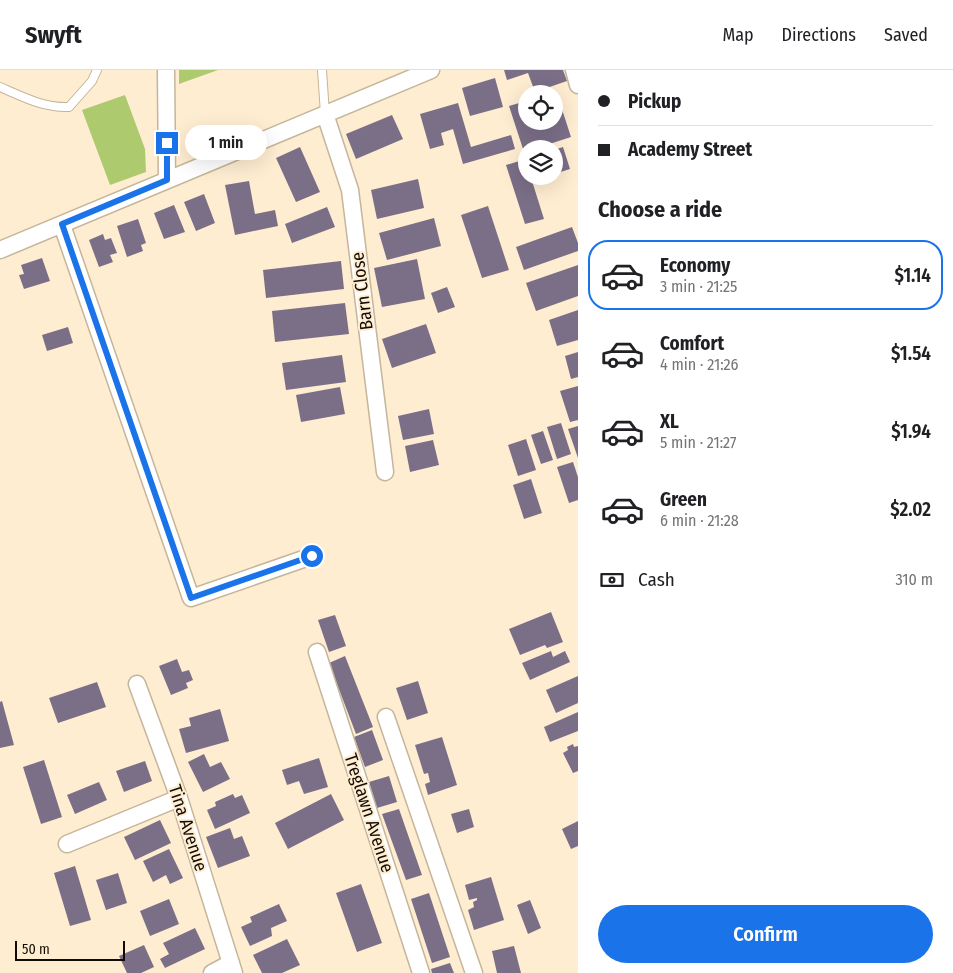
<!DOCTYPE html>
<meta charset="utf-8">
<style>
:root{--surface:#fff;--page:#f2f2f2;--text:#202124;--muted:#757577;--line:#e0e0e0;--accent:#1a73e8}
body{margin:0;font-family:"Fira Sans Condensed",sans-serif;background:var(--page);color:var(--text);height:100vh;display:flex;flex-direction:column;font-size:19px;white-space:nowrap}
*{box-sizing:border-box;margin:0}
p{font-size:16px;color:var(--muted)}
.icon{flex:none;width:28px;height:28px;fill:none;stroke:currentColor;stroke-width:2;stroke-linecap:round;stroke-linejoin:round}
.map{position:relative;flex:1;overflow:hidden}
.details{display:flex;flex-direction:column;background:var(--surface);width:375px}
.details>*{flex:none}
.hud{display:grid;align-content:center;height:110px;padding:0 20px;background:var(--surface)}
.tools{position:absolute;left:518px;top:15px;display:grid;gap:10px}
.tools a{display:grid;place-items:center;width:45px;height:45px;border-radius:50%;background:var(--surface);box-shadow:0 5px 20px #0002;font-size:25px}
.scale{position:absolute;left:15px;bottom:12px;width:110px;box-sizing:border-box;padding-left:5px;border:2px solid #110b04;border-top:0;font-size:14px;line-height:18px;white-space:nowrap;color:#110b04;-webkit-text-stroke:4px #feedd1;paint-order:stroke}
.end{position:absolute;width:22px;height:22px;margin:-11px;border:6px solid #1a73e8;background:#fff;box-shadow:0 0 0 2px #fff}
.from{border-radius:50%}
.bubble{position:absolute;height:35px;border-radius:18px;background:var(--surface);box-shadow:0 5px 20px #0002;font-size:16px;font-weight:600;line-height:35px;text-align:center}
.hud b{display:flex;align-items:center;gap:18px;height:48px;font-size:19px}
.hud b+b{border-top:1px solid var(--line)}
.hud i{width:12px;height:12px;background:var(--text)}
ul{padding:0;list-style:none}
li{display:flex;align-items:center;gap:15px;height:70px;margin:0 10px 8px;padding:0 10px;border:2px solid transparent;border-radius:20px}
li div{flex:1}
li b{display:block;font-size:19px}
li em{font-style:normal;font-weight:600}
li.active{border-color:var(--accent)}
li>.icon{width:45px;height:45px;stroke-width:1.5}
h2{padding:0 20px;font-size:22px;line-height:60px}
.pay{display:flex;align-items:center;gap:12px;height:55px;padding:0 20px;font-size:19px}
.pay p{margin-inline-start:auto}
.action{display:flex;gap:10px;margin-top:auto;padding:10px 20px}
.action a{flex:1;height:58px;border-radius:30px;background:var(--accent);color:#fff;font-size:20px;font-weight:600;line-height:58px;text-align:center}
header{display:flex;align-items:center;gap:30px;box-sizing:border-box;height:70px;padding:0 25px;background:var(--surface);border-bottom:1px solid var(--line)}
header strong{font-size:24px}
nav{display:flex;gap:28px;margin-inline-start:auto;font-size:18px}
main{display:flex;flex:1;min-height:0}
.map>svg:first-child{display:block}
</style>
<header>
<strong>Swyft</strong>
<nav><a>Map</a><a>Directions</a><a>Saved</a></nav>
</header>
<main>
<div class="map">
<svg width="578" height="903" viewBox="0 0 578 903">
<rect width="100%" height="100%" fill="#feedd1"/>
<path fill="#aeca6f" d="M179,0h39l-39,14z
M125,25l20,54 1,23 -36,13 -28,-75z"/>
<path fill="#7b6f88" d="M504,0h59l4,11 -32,11 -7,-19 -21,7z
M495,8l8,29 -33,9 -8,-28z
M557,24l14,43 -37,12h-8v2l-2,1 -15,-46 17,-5v20h10l2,8 6,-2 -2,-6h12v-26z
M458,33l13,44 40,-12 4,14 -52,15 -10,-35 -12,4 3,12 -14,4 -10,-35z
M392,45l11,24 -47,20 -10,-25z
M300,77l20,45 -24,10 -20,-44z
M563,77l7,22 -16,5v-24z
M526,89v17l19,1 -13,4 12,38 -19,5 -19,-59z
M418,109l6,29 -47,11 -6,-29z
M249,111l6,33 20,-4 3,16 -43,9 -10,-50z
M204,124l11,29 -19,8 -12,-29z
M174,135l11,27 -21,7 -10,-26z
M488,136l21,64 -27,8 -21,-63z
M327,137l8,20 -43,16 -7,-19z
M434,148l7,28 -54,14 -8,-27z
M138,149l8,24 -5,2 2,6 -16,6 -10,-31z
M572,157l6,16v8l-54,19 -8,-23z
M103,164l2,6 6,-2 6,15 -7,2 3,7 -14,5 -10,-27z
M42,188l8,23 -26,8 -5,-14 5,-1 -3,-9z
M417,189l8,40 -43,8 -8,-39z
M341,191l3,28 -78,9 -3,-28z
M578,195v31l-42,15 -10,-28z
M447,217l8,20 -17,6 -7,-20z
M345,233l4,31 -74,8 -3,-31z
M578,240v30l-21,6 -8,-26z
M426,254l10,29 -44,15 -10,-29z
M68,257l5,16 -26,8 -5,-16z
M578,282v25l-7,2 -6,-23z
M342,285l4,27 -60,8 -4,-27z
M578,316v34l-8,2 -10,-31z
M340,317l5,27 -44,8 -5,-27z
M429,339l5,25 -31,6 -5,-24z
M561,353l10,31 -14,5 -10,-32z
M578,356v32l-10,-29z
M543,361l10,29 -12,4 -10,-29z
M526,369l10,31 -18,6 -10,-31z
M433,370l6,25 -29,7 -5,-26z
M573,392l5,15v23l-9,3 -12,-36z
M531,409l11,34 -18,6 -11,-34z
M551,542l12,30 -16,6 -2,-3 -25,10 -11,-26z
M335,545l11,31 -17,6 -11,-32z
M551,581l2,6 12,-6 5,11 -40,18 -8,-17z
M345,586l28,71 -17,7 -27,-71z
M177,589l5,13 7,-2 4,10 -7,3 2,5 -17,7 -12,-29z
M578,606v27l-22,10 -10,-23z
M418,611l10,32 -21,7 -11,-32z
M97,612l9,25 -48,16 -9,-25z
M2,631l12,44 -14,3v-46z
M220,639l9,32 -43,12 -7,-24 12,-3 -2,-8z
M578,642v19l-28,11 -6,-15z
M372,660l11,30 -18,7 -11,-30z
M442,667l15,48 -29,10 -3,-11 5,-2 -2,-9 -4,1 -9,-29z
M573,674l1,3 4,-1v25l-5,2 -10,-20 5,-3 -1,-3z
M204,684l6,13 11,-5 9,17 -27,13 -15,-30z
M319,688l9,29 -24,7 -5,-13 -12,4 -5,-15z
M44,690l18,57 -21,7 -18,-57z
M145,691l7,20 -28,11 -8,-21z
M389,706l8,26 -20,6 -8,-26z
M99,712l8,18 -32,14 -8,-19z
M233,724l2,4 7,-3 8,18 -35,16 -8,-19 9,-4 -1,-4z
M331,724l13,26 -56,29 -13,-26z
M399,739l23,66 -16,5 -24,-66z
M469,739l5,18 -17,6 -6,-19z
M160,750l11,23 -36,17 -11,-23z
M578,751v25l-7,3 -9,-20z
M230,758l4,11 8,-3 8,20 -32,12 -12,-31z
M169,779l14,29 -13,6 -4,-9 -13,7 -10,-21z
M75,796l16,54 -21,6 -16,-53z
M118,803l9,30 -21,7 -10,-30z
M491,807l13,43 -30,10 -6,-20 6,-3 -1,-5 4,-2v-2l-8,2 -4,-15z
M361,814l21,59 -25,9 -21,-59z
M429,823l21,64 -18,6 -21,-64z
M169,829l10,25 -29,12 -10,-25z
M530,830l11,28 -13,6 -11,-29z
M279,834l8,17 -16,7 1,8 -22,10 -9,-19 11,-5 -2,-5z
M195,858l10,21 -40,19 -5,-9 9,-5 -6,-11z
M287,869l13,26 -18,8h-20l-9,-18z
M144,875l10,22 -13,6h-14l-8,-17z
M514,876l7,27h-24l-5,-22z
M450,893l4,10h-22l-1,-4z"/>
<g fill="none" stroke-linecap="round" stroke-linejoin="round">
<g stroke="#c5b59a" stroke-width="10">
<path id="service" d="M322,0l3,44
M0,17c23,10 44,21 69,20l23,-26 5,-11"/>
</g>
<g stroke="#c5b59a" stroke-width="19">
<path id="minor" d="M166,0l1,110
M574,0l4,15
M325,44l25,76 35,282
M62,155l129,373 121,-42
M0,180l431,-180
M317,582l104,321
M137,614l42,114 55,175
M386,647l88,256
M67,774l112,-46
M212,903l19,-10"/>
</g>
<use href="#service" stroke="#fff" stroke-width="8"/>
<use href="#minor" stroke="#fff" stroke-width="16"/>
</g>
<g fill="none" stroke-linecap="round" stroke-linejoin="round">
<path stroke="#1a73e8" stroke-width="6" d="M167,73v37l-105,44 129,374 121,-42"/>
</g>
<g text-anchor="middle" stroke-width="4" stroke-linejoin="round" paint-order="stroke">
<g font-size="18" fill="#110b04" stroke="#feedd1">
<text transform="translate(362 221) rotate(-97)" y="6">Barn Close</text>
<text transform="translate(369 743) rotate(72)" y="6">Treglawn Avenue</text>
<text transform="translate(188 758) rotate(72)" y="6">Tina Avenue</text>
</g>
</g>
</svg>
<div class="tools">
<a><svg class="icon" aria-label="locate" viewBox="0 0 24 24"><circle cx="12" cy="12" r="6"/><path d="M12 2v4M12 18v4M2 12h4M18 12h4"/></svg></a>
<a><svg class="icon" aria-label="layers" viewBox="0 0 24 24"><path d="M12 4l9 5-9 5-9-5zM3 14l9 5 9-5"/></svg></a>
</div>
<div class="scale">50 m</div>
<i class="end from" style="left:312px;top:486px"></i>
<i class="end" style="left:167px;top:73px"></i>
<div class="bubble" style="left:185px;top:55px;width:82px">1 min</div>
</div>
<section class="details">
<div class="hud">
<b><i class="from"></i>Pickup</b>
<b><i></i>Academy Street</b>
</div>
<h2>Choose a ride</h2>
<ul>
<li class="active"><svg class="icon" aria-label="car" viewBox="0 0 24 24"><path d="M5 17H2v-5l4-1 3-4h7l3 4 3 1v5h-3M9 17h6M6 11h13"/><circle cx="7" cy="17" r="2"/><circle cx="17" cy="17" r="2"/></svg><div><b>Economy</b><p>3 min · 21:25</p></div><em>$1.14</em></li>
<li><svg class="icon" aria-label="car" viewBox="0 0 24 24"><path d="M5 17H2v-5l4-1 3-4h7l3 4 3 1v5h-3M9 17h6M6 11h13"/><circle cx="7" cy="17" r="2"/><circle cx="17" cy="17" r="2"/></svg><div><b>Comfort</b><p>4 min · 21:26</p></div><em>$1.54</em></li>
<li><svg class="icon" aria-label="car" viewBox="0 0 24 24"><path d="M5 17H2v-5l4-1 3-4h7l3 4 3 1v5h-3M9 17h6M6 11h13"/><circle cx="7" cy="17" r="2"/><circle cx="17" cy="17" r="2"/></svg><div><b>XL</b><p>5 min · 21:27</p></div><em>$1.94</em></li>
<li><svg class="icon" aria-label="car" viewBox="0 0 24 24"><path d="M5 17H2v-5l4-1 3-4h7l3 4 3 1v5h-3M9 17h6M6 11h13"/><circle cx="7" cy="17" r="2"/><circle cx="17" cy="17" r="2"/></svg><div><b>Green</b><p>6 min · 21:28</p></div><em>$2.02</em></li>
</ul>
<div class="pay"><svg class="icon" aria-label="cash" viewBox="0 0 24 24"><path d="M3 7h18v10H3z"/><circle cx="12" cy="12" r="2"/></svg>Cash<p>310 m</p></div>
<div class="action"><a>Confirm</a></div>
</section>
</main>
